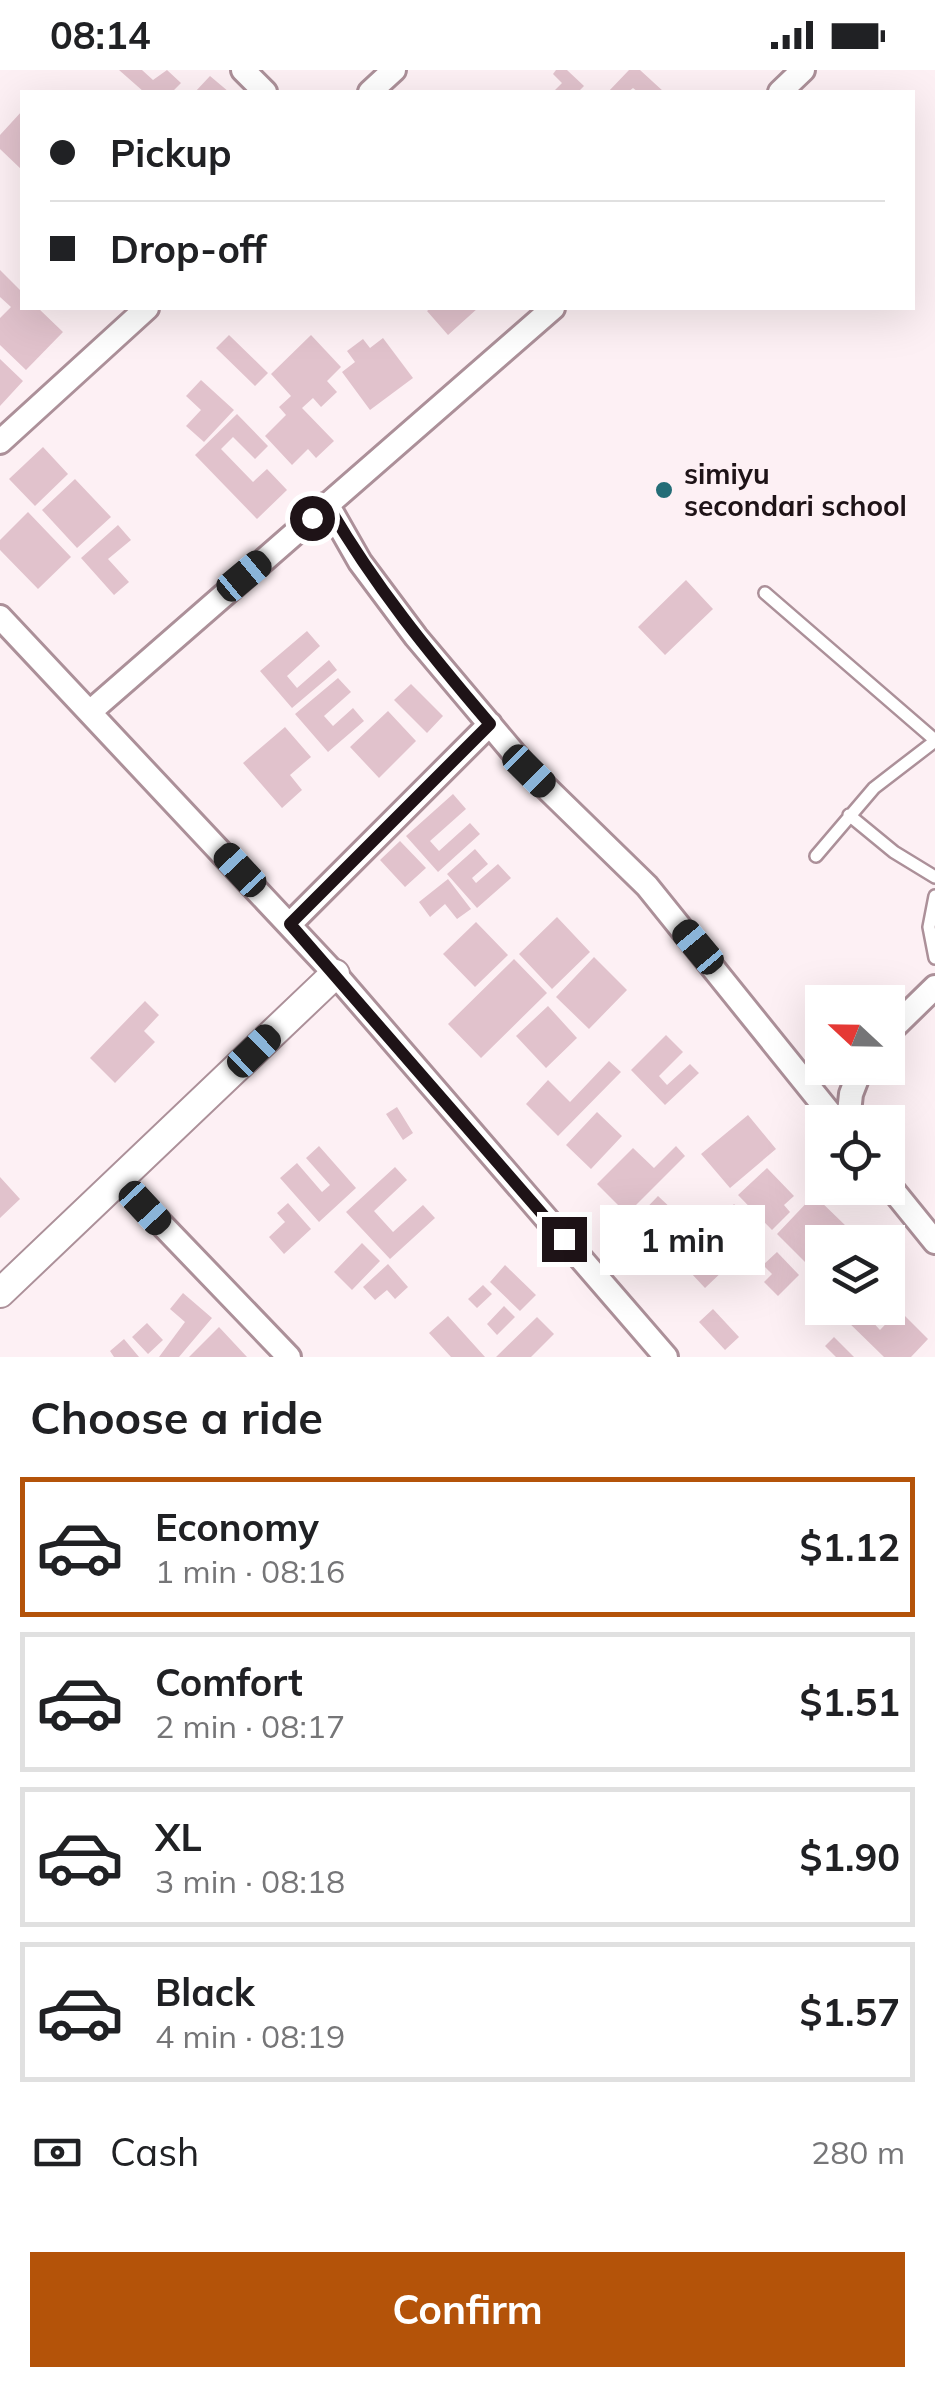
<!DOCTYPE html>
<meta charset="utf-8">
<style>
:root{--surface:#fff;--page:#f2f2f2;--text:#202124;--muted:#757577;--line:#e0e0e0;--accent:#b45309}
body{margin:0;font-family:Mulish,sans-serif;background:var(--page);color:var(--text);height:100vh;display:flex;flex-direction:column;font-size:38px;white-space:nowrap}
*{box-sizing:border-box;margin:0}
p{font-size:32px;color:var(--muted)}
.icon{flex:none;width:55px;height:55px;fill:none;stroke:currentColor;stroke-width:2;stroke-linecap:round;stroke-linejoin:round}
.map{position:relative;height:1287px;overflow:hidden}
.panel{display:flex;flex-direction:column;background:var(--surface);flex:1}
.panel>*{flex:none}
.top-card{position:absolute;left:20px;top:20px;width:895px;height:220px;border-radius:0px;box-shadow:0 10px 40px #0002;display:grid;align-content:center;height:220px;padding:0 30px;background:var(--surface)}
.needle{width:65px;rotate:292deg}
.fabs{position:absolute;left:805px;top:915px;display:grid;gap:20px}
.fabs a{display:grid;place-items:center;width:100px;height:100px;border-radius:0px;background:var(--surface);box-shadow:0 10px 40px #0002;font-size:50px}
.end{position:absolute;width:45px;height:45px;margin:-22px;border:12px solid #1e1317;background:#fff;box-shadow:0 0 0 5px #fff}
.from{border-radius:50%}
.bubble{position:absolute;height:70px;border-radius:0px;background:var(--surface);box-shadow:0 10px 40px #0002;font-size:32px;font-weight:700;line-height:70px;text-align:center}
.car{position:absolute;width:30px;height:60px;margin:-30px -15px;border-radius:12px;box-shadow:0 0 8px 2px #0007;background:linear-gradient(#222 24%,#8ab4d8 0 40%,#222 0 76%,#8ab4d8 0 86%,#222 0)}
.top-card b{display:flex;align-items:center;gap:35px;height:95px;font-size:38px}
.top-card b+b{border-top:2px solid var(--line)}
.top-card i{width:25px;height:25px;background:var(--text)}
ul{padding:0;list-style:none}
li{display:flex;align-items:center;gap:30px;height:140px;margin:0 20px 15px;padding:0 10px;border:5px solid var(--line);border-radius:0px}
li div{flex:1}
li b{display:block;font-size:38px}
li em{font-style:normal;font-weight:700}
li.current{border-color:var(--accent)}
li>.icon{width:90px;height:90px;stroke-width:1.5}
h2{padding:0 30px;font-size:45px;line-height:120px}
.pay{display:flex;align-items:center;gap:25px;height:110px;padding:0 30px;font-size:38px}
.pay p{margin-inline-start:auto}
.action{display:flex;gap:20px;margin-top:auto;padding:20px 30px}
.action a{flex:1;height:115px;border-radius:0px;background:var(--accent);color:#fff;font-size:40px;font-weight:700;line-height:115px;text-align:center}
.status{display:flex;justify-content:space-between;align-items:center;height:70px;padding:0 50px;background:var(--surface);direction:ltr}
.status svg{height:28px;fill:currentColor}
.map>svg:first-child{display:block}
</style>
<div class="status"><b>08:14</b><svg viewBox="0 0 49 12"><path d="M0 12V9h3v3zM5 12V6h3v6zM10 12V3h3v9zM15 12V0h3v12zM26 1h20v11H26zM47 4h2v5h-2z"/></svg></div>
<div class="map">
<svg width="935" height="1287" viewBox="0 0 935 1287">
<rect width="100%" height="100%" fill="#fdf0f4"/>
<path fill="#e1c2cc" d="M119,0h23l11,10 14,-10 14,13 -9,9h-28z
M556,0h11l17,16 -6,6h-25l9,-9 -9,-9z
M629,0h11l24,22h-26l-5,-4 -5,4h-20z
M210,6l19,16h-34z
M22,41v59l-22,-21v-14z
M0,200l22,22v16h16l25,24 -37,38 -26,-25v-27l11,-11 -11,-10z
M431,238h47l-30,27 -21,-24z
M229,265l39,38 -13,13 -39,-38z
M311,265l30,32 -14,14 10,11 -16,15 -8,-9 -11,10 32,33 -18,17 -8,-9 -16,16 -27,-29 21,-21 -7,-8 12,-11 -20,-22z
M383,268l30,40 -43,32 -28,-38 13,-10 -8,-11 16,-12 7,9z
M0,289l23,22 -23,25z
M201,310l33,30 -30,32 -18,-16 15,-16 -15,-14z
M237,344l31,32 -13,13 -22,-22 -12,12 32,33 14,-13 20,21 -30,29 -62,-64z
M43,377l25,27 -33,32 -26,-27z
M75,409l36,38 -34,31 -35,-38z
M28,442l43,45 -33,32 -38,-39v-10z
M118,455l13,15 -23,19 21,23 -15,13 -33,-37z
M686,510l27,29 -48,46 -27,-28z
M307,561l13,15 -33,30 10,12 32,-28 8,10 -45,38 -32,-37z
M338,608l13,14 -27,24 9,10 20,-18 11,13 -36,31 -33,-38z
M411,614l32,32 -16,17 -33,-33z
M388,641l28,30 -37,37 -29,-31z
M285,657l26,30 -21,18 12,15 -20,18 -39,-45z
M453,724l13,15 -36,32 9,10 31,-28 10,11 -42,38 -32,-36z
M400,771l26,27 -21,19 -25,-27z
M475,779l13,15 -16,14 4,5 22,-19 13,14 -34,30 -30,-34z
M448,809l23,30 -14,10 -12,-15 -15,13 -11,-15z
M557,847l33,35 -38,37 -33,-35z
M476,852l32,33 -33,32 -32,-33z
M594,887l33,33 -38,39 -33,-32z
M514,889l33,34 -66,65 -33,-34z
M145,931l14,14 -15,16 11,11 -40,41 -25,-25z
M548,936l29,32 -31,30 -30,-32z
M666,965l17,17 -24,24 8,9 23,-21 9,9 -34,32 -34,-35z
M609,991l12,11 -63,64 -32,-32 22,-24 22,22z
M397,1037l16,26 -10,7 -17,-26z
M597,1042l25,24 -31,33 -25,-24z
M748,1045l28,34 -46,39 -29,-34z
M319,1076l37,42 -37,34 -39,-44 17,-15 25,29 8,-7 -24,-27z
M676,1076l9,10 -58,58 -30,-30 36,-36 21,20z
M395,1097l12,13 -33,31 19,21 30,-27 12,13 -45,41 -44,-47z
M767,1098l27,28 -10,9 6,7 -18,18 -34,-35z
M0,1107l20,22 -20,19z
M814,1125l34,33 -15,14h-11v12l-12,13 -33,-33z
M658,1126l33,31 -25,27 -33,-32z
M288,1133l23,26 -27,25 -15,-17 16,-15 -8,-9z
M734,1134l31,31 -9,10 -31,-31z
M719,1147l29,30 -43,41 -29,-31z
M362,1173l18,18 -28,29 -18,-18z
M777,1182l22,23 -21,21 -14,-14 8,-8 -9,-9z
M388,1194l20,23 -13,12 -8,-9 -12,10 -12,-13z
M505,1195l31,30 -16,16 -30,-29z
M483,1215l9,9 -15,14 -9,-9z
M183,1223l29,25 -33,39h-20l26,-35 -15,-13z
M504,1236l11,11 -18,18 -10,-11z
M855,1238h26l-11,11 10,11 19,-20 29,29 -17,18h-27l-40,-39z
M713,1239l26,28 -14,13 -26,-28z
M448,1246l37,41h-34l-22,-24z
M537,1247l17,17 -23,23h-35z
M147,1253l16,17 -15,14 -16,-17z
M219,1257l28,30h-58z
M834,1267l20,20h-18l-11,-11z
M124,1269l15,18h-25l-4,-6z"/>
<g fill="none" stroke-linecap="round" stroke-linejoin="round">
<g stroke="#ac9099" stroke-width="16">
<path id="service" d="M765,523l170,147
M849,745l45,37 41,25
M816,786l58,-68 61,-47
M935,826l-6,31 6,31"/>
</g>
<g stroke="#ac9099" stroke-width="28">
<path id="minor" d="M243,0l22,22
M370,22l24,-22
M780,22l23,-22
M0,372l147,-134
M327,434l33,58 56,75 113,134 118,115 190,236
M0,547l335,357 331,383
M91,641l462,-403
M290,854l200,-200
M888,963l47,-46
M848,1052l3,-28 10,-26
M119,1110l170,177
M888,1114l47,58"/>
</g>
<g stroke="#ac9099" stroke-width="32">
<path id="tertiary" d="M0,1223l335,-319"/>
</g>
<use href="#service" stroke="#fff" stroke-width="11"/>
<use href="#minor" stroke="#fff" stroke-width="22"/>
<use href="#tertiary" stroke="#fff" stroke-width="28"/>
</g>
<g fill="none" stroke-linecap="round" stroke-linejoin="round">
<path stroke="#1e1317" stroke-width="12" d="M312,448l15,-14c46,80 103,150 163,220l-200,200 274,315"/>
</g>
<circle fill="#246d77" stroke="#fdf0f4" stroke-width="4" cx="664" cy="420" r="10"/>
<g text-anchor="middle" stroke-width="9" stroke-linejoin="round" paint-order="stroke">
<g font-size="28" font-weight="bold" fill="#1e1317" stroke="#fdf0f4" text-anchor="start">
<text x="684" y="414">simiyu<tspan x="684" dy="32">secondari school</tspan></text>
</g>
</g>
</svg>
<div class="fabs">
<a><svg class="needle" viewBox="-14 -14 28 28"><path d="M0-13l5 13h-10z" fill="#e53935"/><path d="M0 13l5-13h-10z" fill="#757577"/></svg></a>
<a><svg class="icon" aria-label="locate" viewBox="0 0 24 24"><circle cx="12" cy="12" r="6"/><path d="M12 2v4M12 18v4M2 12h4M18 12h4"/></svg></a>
<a><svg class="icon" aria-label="layers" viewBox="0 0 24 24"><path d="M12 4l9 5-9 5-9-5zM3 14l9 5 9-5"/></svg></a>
</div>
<i class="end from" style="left:312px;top:448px"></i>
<i class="end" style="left:564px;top:1169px"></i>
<div class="bubble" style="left:600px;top:1135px;width:165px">1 min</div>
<i class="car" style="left:244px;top:506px;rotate:50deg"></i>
<i class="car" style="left:529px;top:701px;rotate:135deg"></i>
<i class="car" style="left:240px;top:800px;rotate:317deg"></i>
<i class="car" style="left:698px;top:877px;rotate:320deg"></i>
<i class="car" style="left:254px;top:981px;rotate:46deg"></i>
<i class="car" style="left:145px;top:1138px;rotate:137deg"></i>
<div class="top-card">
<b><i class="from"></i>Pickup</b>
<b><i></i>Drop-off</b>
</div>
</div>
<section class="panel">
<h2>Choose a ride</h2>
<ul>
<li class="current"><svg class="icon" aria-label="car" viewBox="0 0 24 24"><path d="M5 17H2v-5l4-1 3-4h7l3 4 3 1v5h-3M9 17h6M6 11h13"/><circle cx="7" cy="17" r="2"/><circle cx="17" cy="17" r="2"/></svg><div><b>Economy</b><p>1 min · 08:16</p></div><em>$1.12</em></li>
<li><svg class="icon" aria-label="car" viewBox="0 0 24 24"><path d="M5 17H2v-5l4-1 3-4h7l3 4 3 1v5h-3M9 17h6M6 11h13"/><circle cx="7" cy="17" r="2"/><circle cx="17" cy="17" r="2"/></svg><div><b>Comfort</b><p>2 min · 08:17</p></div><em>$1.51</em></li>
<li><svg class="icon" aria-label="car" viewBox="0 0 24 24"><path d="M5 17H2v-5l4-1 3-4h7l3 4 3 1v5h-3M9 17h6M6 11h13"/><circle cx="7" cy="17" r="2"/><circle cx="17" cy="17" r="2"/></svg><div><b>XL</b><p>3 min · 08:18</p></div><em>$1.90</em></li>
<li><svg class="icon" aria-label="car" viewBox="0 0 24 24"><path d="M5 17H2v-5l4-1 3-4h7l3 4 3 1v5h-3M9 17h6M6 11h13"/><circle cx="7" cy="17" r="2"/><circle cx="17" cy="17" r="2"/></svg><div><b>Black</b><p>4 min · 08:19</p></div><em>$1.57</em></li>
</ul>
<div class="pay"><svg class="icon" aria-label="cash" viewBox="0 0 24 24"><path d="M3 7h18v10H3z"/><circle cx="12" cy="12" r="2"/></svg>Cash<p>280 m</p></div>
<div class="action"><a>Confirm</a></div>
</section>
